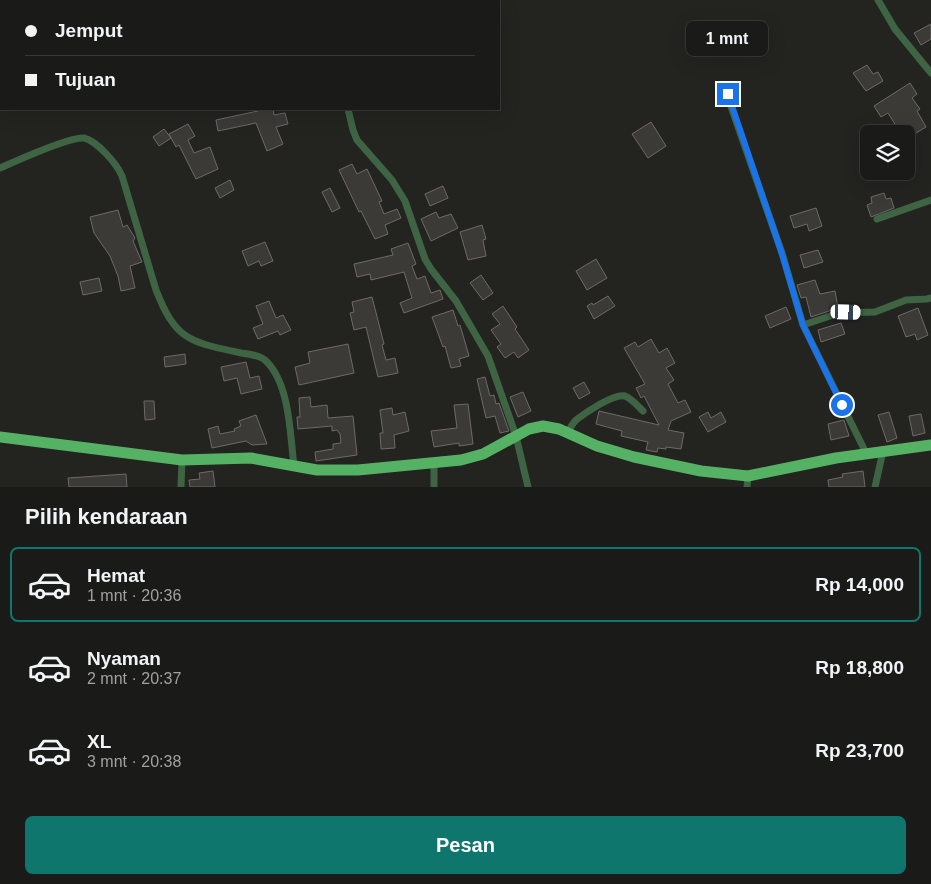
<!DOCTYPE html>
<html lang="id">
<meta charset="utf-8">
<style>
:root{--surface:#1a1a18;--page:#232321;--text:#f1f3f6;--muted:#9fa1a2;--line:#383837;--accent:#0f766e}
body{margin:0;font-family:Helvetica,sans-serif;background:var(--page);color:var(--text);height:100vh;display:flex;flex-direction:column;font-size:19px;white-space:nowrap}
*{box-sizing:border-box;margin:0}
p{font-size:16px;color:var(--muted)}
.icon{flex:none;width:28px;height:28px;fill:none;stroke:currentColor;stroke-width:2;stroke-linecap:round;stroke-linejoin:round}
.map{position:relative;height:487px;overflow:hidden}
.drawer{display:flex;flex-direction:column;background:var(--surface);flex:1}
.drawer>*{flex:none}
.hud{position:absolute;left:0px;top:0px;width:500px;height:110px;box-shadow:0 5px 20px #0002,0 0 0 1px var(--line);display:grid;align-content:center;height:110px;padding:0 25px;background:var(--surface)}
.tools{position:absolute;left:860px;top:125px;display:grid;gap:10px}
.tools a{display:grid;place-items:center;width:55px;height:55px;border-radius:8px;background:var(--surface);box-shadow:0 5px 20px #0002,0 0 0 1px var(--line);font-size:25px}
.end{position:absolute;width:22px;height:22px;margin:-11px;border:6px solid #1a73e8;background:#fff;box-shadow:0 0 0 2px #fff}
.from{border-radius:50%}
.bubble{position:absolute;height:35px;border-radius:8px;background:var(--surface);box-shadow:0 5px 20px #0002,0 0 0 1px var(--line);font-size:16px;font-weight:700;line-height:35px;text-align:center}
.car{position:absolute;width:15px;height:30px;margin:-15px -8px;border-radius:6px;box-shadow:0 0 4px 1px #0007;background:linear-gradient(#fff 24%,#345 0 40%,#fff 0 76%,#345 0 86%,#fff 0)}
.hud b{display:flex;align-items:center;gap:18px;height:48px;font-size:19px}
.hud b+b{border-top:1px solid var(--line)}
.hud i{width:12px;height:12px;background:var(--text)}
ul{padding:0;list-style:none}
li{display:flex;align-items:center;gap:15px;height:75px;margin:0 10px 8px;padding:0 15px;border:2px solid transparent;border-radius:8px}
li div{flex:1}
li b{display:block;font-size:19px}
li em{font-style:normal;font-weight:700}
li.on{border-color:var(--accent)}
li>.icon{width:45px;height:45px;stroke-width:1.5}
h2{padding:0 25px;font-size:22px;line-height:60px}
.primary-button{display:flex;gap:10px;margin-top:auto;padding:10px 25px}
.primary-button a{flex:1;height:58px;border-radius:8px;background:var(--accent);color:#fff;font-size:20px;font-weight:700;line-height:58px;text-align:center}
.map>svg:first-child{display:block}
</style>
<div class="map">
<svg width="931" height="487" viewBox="0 0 931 487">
<rect width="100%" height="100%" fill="#232320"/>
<path fill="#3c3a37" stroke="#6d6a68" d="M931,24v15l-10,6 -7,-12z
M867,65l6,9 5,-2 5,9 -17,10 -13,-18z
M910,83l7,11 -5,4 8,11 -3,2 9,16 -20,12v-5h-5l-13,-21 -7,4 -7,-11z
M258,109h15l1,6 11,-2 3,11 -12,3 7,17 -16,7 -11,-28 -38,8 -2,-11 42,-9z
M651,122l15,24 -18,12 -16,-24z
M188,124l7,12 -7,4 6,13 16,-6 8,22 -22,10 -17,-34 -3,2 -7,-13z
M164,129l7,9 -12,8 -6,-9z
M352,164l5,10 10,-5 15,32 -3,1 5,12 13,-5 4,9 -16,7 3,9 -13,5 -14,-28 -2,1 -20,-42z
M230,180l4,10 -14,8 -5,-10z
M443,186l5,12 -18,8 -5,-12z
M330,188l10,20 -8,4 -10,-20z
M884,193l2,6 5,-1 3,10 -23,9 -4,-12 5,-2 -1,-6z
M816,208l6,18 -13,5 -2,-7 -13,4 -4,-12z
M118,210l5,17 4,-2 8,13 -2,3 9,21 -12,4 5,22 -14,3 -3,-15 -8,-20 -16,-23 -4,-16z
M436,212l3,6 12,-4 7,14 -27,13 -10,-22z
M482,225l4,14 -3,1 3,16 -18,4 -8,-28z
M265,242l8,19 -12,5 -2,-5 -11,5 -6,-15z
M408,243l8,21 -4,2 5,13 8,-3 6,17 9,-3 3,9 -39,14 -4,-10 12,-5 -8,-26 -33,8 -1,-6 -13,3 -3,-13 39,-9 -2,-6z
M818,250l5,12 -19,6 -4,-13z
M596,259l11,19 -20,12 -11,-19z
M481,275l12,18 -10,7 -13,-17z
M99,278l3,13 -19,4 -3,-13z
M815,280l5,14 15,-3 3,17 -27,9 -5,-20 -5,1 -4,-13z
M608,296l7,10 -21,13 -7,-13 5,-3 1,2z
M372,297l12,47 -2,1 4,15 9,-2 3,15 -20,4 -12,-50 -12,3 -4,-17 4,-1 -2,-10z
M269,301l7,17 7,-3 8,15 -11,5 -2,-4 -20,8 -5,-11 10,-4 -7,-18z
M503,306l14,21 -2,2 14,21 -11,8 -4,-6 -9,6 -8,-11 4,-3 -10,-14 9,-6 -8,-10z
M786,307l5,12 -21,9 -5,-12z
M918,308l10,27 -11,5 -2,-6 -9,3 -8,-21z
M453,310l5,16 2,-1 9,31 -10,3 2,7 -10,2 -6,-22 -2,1 -11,-30z
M841,323l4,11 -24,8 -3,-12z
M651,339l8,14 8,-5 8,15 -9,5 8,12 -6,4 10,19 7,-3 6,12 -20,9 -3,9 16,3 -3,16 -15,-2v2l-8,-1 -1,4 -11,-2 2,-8 -27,-6 1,-5 -26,-7 3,-13 60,14 -15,-29 -3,2 -5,-10 9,-4 -21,-36 11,-6 3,5z
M348,344l6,29 -55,12 -4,-18 15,-4 -2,-11z
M185,354l1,10 -21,3 -1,-10z
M246,362l4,16 9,-2 3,13 -21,5 -4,-16 -13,3 -3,-14z
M485,377l5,19 4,-1 2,9 3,-1 10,28 -9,2 -5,-17 -9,2 -9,-39z
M584,382l6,11 -11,6 -6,-11z
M523,392l8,19 -13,6 -8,-20z
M310,397l1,10 16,-2 1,13 25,-2 4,39 -41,6 -1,-9 18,-3v-5l8,-1 -1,-9 -3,-4 -5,1v-5l-34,3 -1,-12h3l-1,-19z
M144,401h10l1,18 -10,1z
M468,404l5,40 -14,2v-3l-25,4 -3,-16 26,-3 -3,-23z
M392,408l1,7 12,-3 4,19 -15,4 1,13 -14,1 -1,-16h3l-3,-23z
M708,412l3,6 10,-6 5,10 -18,10 -9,-15z
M889,412l8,26 -10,4 -9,-27z
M921,414l4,19 -12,3 -4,-20z
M256,415l11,29 -15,1 -6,-4 -34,7 -4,-19 10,-3 2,8 15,-3 -1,-2 7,-3 -2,-5z
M844,420l5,16 -18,4 -3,-16z
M213,471l2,16h-25l-1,-7 11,-1 -1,-6z
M863,471l2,16h-36l-1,-7 15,-3 -1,-3z
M126,474l1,13h-58l-1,-9z"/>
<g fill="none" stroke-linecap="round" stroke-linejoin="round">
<path stroke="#3e6443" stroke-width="7" d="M280,0l1,1
M878,0l17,29 36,44
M0,34l1,3
M727,95l55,158 21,72 63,128
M348,109l5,21 4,10 35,40 13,21 20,58 6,10 25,32 32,55 28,80 12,51
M0,168c16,-7 70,-32 84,-30 13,3 33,26 38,38l34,114c20,51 34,52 85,63 8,1 19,2 25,8 24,23 24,74 28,105
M877,219l54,-19
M803,325l36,-12 36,-1 31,-12 21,-1 4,-1
M568,433c2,-5 4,-9 8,-13 9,-7 38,-27 49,-24 7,3 13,10 18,15
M181,487l1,-27
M434,487v-23
M747,487l1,-11
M875,487l8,-36"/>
<path stroke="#55b265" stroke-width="11" d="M0,437l182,23 69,-2 66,12h41l103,-10 22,-6 46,-25 14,-3 16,3 38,17 37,11 67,14 47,5 88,-18 95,-13"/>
</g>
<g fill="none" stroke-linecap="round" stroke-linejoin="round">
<path stroke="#1a73e8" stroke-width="6" d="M728,94l54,160 21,71 39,80"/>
</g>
</svg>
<div class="tools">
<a><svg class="icon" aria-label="layers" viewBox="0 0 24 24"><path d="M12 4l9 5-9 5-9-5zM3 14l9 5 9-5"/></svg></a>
</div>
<i class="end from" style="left:842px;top:405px"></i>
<i class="end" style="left:728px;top:94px"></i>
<div class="bubble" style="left:686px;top:21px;width:82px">1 mnt</div>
<i class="car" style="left:846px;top:312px;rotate:92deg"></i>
<div class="hud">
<b><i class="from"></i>Jemput</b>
<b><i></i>Tujuan</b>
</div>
</div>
<section class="drawer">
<h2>Pilih kendaraan</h2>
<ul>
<li class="on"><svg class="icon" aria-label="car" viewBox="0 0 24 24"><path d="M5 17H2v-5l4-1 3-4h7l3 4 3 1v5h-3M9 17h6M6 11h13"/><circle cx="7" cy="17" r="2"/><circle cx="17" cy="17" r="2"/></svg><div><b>Hemat</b><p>1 mnt · 20:36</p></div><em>Rp 14,000</em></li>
<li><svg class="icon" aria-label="car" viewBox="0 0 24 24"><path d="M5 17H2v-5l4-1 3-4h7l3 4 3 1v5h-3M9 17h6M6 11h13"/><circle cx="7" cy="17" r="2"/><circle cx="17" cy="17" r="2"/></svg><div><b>Nyaman</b><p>2 mnt · 20:37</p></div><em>Rp 18,800</em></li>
<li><svg class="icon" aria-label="car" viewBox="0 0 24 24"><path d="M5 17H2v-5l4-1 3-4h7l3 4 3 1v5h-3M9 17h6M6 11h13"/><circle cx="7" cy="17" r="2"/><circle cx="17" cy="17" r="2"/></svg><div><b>XL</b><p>3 mnt · 20:38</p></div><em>Rp 23,700</em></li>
</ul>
<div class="primary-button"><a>Pesan</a></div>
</section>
